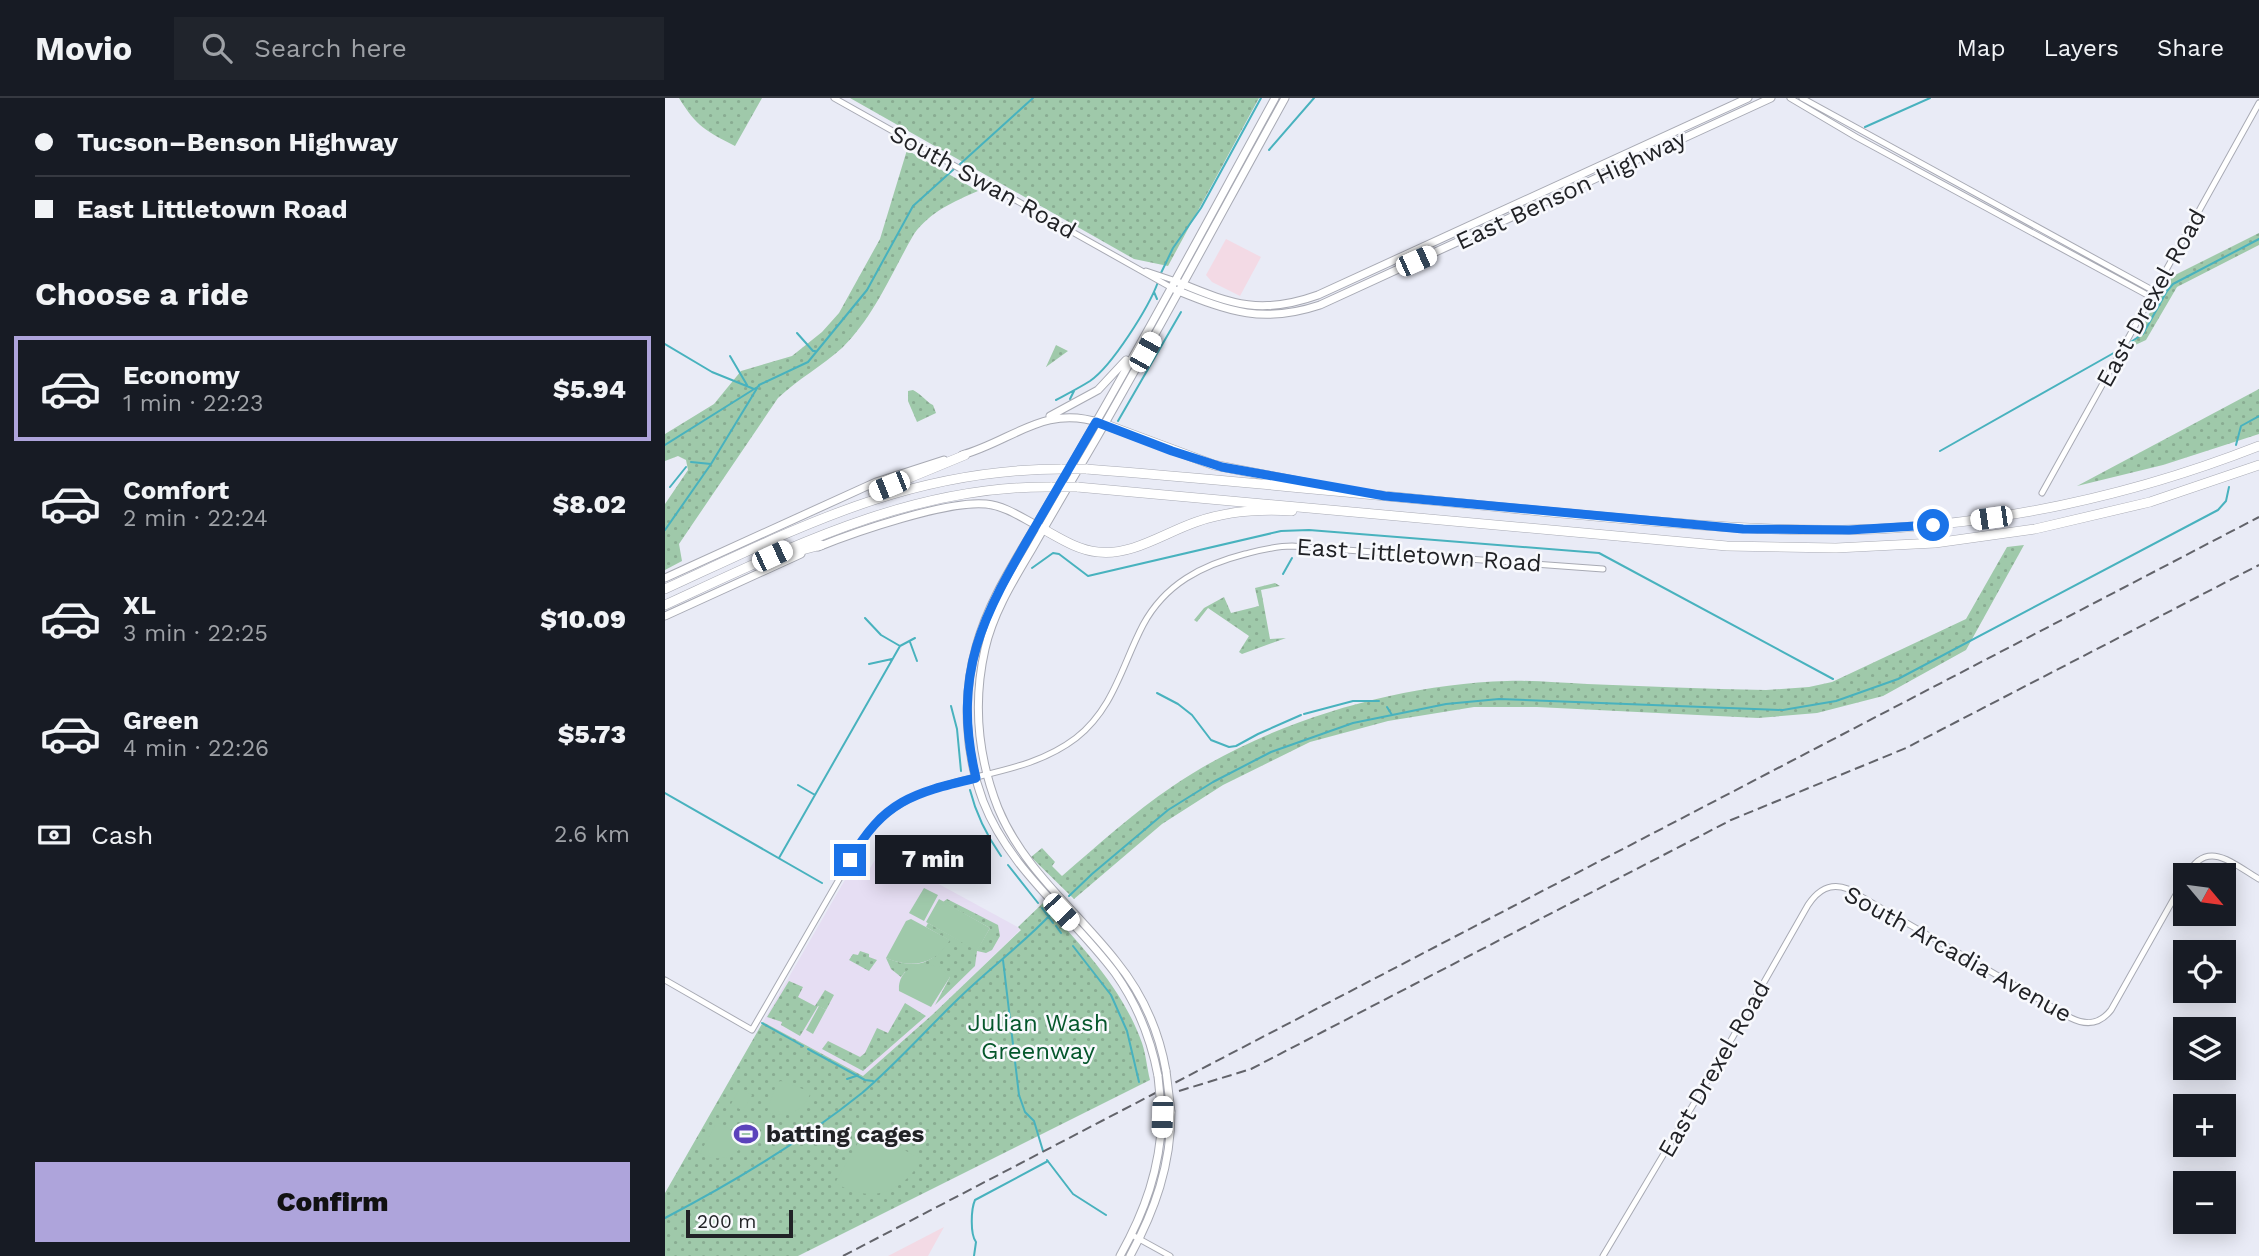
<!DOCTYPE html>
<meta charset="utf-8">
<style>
:root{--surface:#171b24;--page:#20242c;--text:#f1f3f6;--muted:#9ea1a6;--line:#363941;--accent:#aea4db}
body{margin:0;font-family:"Work Sans",sans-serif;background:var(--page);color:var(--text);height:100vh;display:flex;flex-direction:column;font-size:26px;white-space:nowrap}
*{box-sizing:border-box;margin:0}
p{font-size:23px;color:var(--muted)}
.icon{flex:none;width:38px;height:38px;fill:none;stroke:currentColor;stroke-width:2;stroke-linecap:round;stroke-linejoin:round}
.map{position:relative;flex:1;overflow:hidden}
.panel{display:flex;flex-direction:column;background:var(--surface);width:665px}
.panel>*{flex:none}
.banner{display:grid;align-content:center;height:154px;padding:0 35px;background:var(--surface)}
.needle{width:46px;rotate:119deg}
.controls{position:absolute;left:1508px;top:765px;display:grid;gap:14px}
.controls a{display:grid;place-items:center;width:63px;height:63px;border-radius:0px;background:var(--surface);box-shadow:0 4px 18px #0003;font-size:35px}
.scale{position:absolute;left:21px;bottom:18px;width:107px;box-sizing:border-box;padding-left:7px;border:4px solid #212226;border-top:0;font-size:19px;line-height:24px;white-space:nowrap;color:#212226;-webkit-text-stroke:5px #f8f9fd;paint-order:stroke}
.end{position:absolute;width:32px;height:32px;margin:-16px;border:9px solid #1a73e8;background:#fff;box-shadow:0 0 0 4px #fff}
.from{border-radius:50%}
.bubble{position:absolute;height:49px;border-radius:0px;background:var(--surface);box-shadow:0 4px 18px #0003;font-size:23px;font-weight:800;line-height:49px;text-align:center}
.car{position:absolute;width:21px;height:42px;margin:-21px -10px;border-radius:9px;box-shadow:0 0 5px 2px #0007;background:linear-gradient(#fff 24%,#345 0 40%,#fff 0 76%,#345 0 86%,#fff 0)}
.banner b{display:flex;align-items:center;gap:24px;height:66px;font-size:26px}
.banner b+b{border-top:2px solid var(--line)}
.banner i{width:18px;height:18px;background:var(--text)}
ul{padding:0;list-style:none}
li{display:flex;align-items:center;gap:21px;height:105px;margin:0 14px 10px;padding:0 21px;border:4px solid transparent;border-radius:0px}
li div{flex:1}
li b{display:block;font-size:26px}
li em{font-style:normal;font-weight:800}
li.active{border-color:var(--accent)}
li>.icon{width:63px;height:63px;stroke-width:1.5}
h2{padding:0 35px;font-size:32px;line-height:84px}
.pay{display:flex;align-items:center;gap:18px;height:77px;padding:0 35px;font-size:26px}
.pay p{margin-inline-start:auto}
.button{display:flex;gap:14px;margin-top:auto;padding:14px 35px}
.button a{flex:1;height:80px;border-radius:0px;background:var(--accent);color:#111;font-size:28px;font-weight:800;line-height:80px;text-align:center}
header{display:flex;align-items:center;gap:42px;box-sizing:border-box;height:98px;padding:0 35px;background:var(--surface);border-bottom:2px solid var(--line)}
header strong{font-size:33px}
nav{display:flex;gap:38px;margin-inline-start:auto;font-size:24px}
.search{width:490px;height:63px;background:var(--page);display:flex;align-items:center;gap:18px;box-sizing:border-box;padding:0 24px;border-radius:0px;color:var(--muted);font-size:26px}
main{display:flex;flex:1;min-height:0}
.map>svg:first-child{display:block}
</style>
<header>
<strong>Movio</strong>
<div class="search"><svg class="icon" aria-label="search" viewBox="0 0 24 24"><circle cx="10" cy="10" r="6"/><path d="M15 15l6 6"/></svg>Search here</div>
<nav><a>Map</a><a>Layers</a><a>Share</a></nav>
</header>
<main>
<section class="panel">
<div class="banner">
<b><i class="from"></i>Tucson–Benson Highway</b>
<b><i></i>East Littletown Road</b>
</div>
<h2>Choose a ride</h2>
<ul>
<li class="active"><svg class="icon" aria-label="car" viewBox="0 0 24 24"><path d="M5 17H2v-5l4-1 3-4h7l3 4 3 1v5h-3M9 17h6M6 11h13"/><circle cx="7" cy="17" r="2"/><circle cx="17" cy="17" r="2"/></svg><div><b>Economy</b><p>1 min · 22:23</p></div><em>$5.94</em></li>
<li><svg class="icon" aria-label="car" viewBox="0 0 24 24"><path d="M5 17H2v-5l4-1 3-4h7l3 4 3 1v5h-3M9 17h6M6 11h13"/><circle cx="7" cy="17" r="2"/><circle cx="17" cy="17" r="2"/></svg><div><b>Comfort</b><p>2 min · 22:24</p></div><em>$8.02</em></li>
<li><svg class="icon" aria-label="car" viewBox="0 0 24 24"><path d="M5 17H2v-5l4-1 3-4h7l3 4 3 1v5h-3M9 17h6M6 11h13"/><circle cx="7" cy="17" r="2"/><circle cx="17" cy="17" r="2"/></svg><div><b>XL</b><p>3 min · 22:25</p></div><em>$10.09</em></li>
<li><svg class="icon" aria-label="car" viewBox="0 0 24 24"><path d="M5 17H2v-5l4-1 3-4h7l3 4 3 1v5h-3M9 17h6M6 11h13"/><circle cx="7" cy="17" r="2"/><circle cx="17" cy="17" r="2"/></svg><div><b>Green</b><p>4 min · 22:26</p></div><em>$5.73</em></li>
</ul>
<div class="pay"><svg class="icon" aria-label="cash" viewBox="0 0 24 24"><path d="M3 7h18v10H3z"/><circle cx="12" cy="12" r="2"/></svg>Cash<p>2.6 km</p></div>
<div class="button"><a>Confirm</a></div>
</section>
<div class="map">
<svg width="1594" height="1158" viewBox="0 0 1594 1158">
<defs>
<pattern id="green-dots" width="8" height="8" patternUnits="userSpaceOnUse" patternTransform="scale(1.75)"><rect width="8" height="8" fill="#9fc9aa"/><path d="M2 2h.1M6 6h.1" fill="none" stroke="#89ac92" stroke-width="1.8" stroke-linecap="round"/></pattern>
</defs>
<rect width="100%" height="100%" fill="#e9ebf6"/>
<path fill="#f3dae5" d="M561,141l35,18 -21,39 -28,-14 -6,-7z
M279,1129l-16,29h-40z"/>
<path fill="#e6def3" d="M215,754l141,77 -89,86 -70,62 -99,-55 94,-163 13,9z"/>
<path fill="url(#green-dots)" d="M14,0h83l-27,48c-29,-15 -38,-19 -56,-48z
M185,0h409l-91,168 -34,-7z
M242,52l71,41c-25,11 -47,20 -64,43 -22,38 -40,83 -72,114 -20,18 -44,31 -64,50l-99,146 3,17 -17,9v-66l23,-34 -2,-10 -8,-4 -13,5v-27l49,-30 27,-33 51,-15 30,-24 17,-19 41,-74z
M1594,135v12l-82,42 -31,53 -15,7 38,-69z
M391,247l12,6 -22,16z
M1594,291v45l-96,31 -86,21z
M248,292c8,4 15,13 20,15l3,8 -19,9 -9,-21v-10z
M1359,447l-58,105 -83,46 -66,17 -59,5 -221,-11h-63l-86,14 -78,21 -87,43 -61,39 -88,75 -43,-42 11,-9 13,14 -3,4 10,10c36,-31 71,-63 111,-90 92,-63 223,-102 334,-105 26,-1 53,2 80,3 60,2 119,5 179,6l43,-3 23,-5 134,-63 41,-72z
M610,485l5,3 -19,4 9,49 16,-1 -44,16 -3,-2 10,-16 -41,-28 -11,14 -3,-2 10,-12 20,-11 7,16 28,-7 -4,-18z
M282,801l51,26 2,11 -8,14 -6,3 -9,-2 -2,15 -40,39 15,-28 -45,-5 -4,5 -10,-8 -5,-11c28,11 46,8 63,-18l-23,-13 2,-4 49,27 13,-22 -47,-26z
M378,805c38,43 79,84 99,140 4,12 5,25 8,37l-352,176h-133v-63l98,-171 100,54 69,-61 89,-85 -3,-3z
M195,853l9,3v3l8,3 -8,11 -20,-11 4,-6 5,1z
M124,883l14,6 -5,10 17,9 10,-16 9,5 -8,15 -8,-4 -18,30 -19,-11 1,-3 -15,-5z
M240,905l21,13 -63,55 -41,-22 6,-8 32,16 5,-4 12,-25 11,5z"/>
<path fill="#9fc9aa" d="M259,790l14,7 -14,26 -15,-8z
M274,801l51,29 -13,23 -51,-29z
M246,821l39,21c-15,25 -38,29 -64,18l20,-37z
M257,866l18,3 10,10 -19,30 -32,-16c-1,-16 9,-24 23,-27z
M154,908l7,4 -13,24 -7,-4z
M116,983l30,11c-7,19 -25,28 -44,20l10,-30z
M75,990l12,7 -9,16 -12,-7z
M54,1025l29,16c-11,18 -30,25 -48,14l16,-29z
M204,1032l53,30c-22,34 -51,44 -87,23l29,-51z"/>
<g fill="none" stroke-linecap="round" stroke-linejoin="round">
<path stroke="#48b2be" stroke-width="2" d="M1200,29l65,-29
M604,52l45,-52
M294,67l74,-67
M496,175l12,-25 28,-40 60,-110
M489,194l3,7
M132,235l16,18h2
M0,246l47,28 42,17
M1461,247l17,-11 24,-43 6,-7 86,-45
M65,258l17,29
M405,301l4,-8
M391,302c11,-6 23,-12 34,-19 22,-15 59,-74 68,-99
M453,323l63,-109
M0,347l94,-59
M1571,347l5,-19 18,-10
M1275,353l179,-101
M26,364l20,2
M5,389l16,-20
M0,432l46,-66 48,-79 49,-23 59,-72 46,-84 41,-37
M367,470l21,-15 6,1 29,22 193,-45 28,-1 290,23 234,126
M618,476l9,-16
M200,520l16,17 19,11 15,-8
M245,544l7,19
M204,566l23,-5
M492,595l21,11 14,11 19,25 18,7 7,-1 22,-12 43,-19
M286,608l6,23 4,42
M722,609l5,8
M639,616l49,-13h26
M133,687l17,10
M305,692c6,24 17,46 31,66
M0,695l157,90
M114,760l121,-212
M343,767l30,38
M404,798l23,-22 76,-64 45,-28 58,-30 82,-29 93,-19 53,-5 284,11 53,-9 62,-22 320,-169 8,-9 3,-14
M377,810l11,15
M391,828l5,7
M408,848l38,49 16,36 12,51
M338,862l16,135 6,17 9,9 9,30
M97,925l41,23
M143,951l57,31 8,1
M182,981l9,-3
M382,1062l26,34 33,21
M0,1120c69,-36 136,-76 197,-125 34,-29 63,-62 95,-93 30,-30 65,-55 94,-86
M309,1158l2,-14c-6,-8 -5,-33 -1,-42l73,-39"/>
<g stroke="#a8aab4" stroke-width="7">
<path id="minor" d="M169,0l338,190
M1125,0l66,39 295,160
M1137,0l352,193
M481,173l30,10
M1377,395l217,-390
M1522,777c20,-37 46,-11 72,4
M0,882l87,50 108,-187c53,-79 148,-53 216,-105 38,-30 46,-73 67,-113 22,-41 59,-60 102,-71 16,-4 30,-8 47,-8l311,23
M467,1137l38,21
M938,1158l115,-193 90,-158c10,-15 22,-23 40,-16l223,129c16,8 29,6 40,-8l75,-133"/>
</g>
<g stroke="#a8aab4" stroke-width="9">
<path id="major" d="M515,185c53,22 82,32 138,12l430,-197
M511,192c54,22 87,34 144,15l451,-207
M385,318l48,-26 28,-30
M297,357c50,-14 83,-51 138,-32
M153,449c37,-15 130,-47 168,-43 20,2 36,14 54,23
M0,480l211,-96 68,-22
M0,518l136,-62
M501,973c-7,-40 -24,-78 -50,-110 -40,-51 -93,-92 -118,-153 -20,-51 -25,-106 -13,-159 8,-36 28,-68 47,-100 21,-37 43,-74 64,-110 65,-113 126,-227 189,-341
M493,978c-7,-37 -21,-72 -43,-103 -43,-58 -105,-102 -132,-172 -18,-48 -21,-104 -7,-154 11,-42 34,-78 56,-115 19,-32 38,-64 56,-96 65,-112 125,-225 187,-338
M455,1158c25,-45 40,-87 42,-139
M465,1158c25,-46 41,-91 41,-144"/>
</g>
<g stroke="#a8aab4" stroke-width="10">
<path id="highway" d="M439,326l110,41 97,19
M421,371c158,12 317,29 475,44 111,10 221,22 333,15 125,-8 248,-36 365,-82
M412,389l650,59 109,2 99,-5 100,-14 115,-27 109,-37
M208,395l92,-38
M378,431c18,10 35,21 55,23 34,4 66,-19 98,-30 31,-11 63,-13 96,-11
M126,455l30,-8
M0,491c135,-62 244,-120 397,-120
M0,507c124,-57 247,-120 387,-118"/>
</g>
<use href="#minor" stroke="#fff" stroke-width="5"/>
<use href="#major" stroke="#fff" stroke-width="7"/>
<use href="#highway" stroke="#fff" stroke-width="9"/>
<path stroke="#62636a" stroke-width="2" stroke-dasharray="10 5" stroke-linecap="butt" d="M514,993l72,-22 480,-249 175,-72 353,-183
M178,1158l1416,-739"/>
<g stroke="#a8aab4" stroke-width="9" stroke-linecap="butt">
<path id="major-bridge" d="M501,973l5,41
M493,978l4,41"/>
</g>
<g stroke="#a8aab4" stroke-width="10" stroke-linecap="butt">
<path id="highway-bridge" d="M397,371h24
M387,389h25"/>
</g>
<use href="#major-bridge" stroke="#fff" stroke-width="7"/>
<use href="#highway-bridge" stroke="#fff" stroke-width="9"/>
</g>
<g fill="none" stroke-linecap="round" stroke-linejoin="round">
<path stroke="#1a73e8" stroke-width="9" d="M185,762c33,-59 63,-67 126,-82 -25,-106 7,-162 59,-251 20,-35 41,-70 61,-105l76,29 50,16 163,29 358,33 106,1 84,-5"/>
</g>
<defs>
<g id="stadium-bare" transform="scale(1.89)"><path d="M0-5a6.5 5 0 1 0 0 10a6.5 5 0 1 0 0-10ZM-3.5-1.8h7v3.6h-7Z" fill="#5b43bb" stroke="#f8f9fd" stroke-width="2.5" paint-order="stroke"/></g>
</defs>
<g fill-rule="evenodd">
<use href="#stadium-bare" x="81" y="1036"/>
</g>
<g text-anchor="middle" stroke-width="5" stroke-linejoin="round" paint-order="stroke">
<g font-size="24" fill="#212226" stroke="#f8f9fd">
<text transform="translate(318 84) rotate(29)" y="8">South Swan Road</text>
<text transform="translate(906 92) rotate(-25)" y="8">East Benson Highway</text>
<text transform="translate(1486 200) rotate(-61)" y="8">East Drexel Road</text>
<text transform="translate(754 457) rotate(4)" y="8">East Littletown Road</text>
<text transform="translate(1293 856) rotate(29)" y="8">South Arcadia Avenue</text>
<text transform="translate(1049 971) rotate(-60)" y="8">East Drexel Road</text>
</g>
<g font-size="24" fill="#05572c" stroke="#f8f9fd">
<text x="373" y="933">Julian Wash<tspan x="373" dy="28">Greenway</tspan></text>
</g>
<g font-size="24" font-weight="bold" fill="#212226" stroke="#f8f9fd" text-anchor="start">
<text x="101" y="1044">batting cages</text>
</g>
</g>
</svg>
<div class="controls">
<a><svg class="needle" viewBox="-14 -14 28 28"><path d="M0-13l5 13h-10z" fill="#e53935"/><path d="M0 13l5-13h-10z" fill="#9ea1a6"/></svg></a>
<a><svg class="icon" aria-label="locate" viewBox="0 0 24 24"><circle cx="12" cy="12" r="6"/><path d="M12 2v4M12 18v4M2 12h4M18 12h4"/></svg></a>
<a><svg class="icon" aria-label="layers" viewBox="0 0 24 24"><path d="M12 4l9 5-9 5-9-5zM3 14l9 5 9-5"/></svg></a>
<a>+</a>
<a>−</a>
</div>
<div class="scale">200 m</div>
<i class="end from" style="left:1268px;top:427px"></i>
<i class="end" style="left:185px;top:762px"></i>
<div class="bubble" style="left:210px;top:737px;width:116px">7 min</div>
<i class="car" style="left:751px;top:163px;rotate:66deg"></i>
<i class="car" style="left:480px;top:254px;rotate:29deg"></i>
<i class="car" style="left:224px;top:388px;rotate:248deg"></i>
<i class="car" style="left:1326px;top:420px;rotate:262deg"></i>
<i class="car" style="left:107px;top:458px;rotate:65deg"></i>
<i class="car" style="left:396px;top:814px;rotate:137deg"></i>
<i class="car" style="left:497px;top:1019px;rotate:182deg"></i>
</div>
</main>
